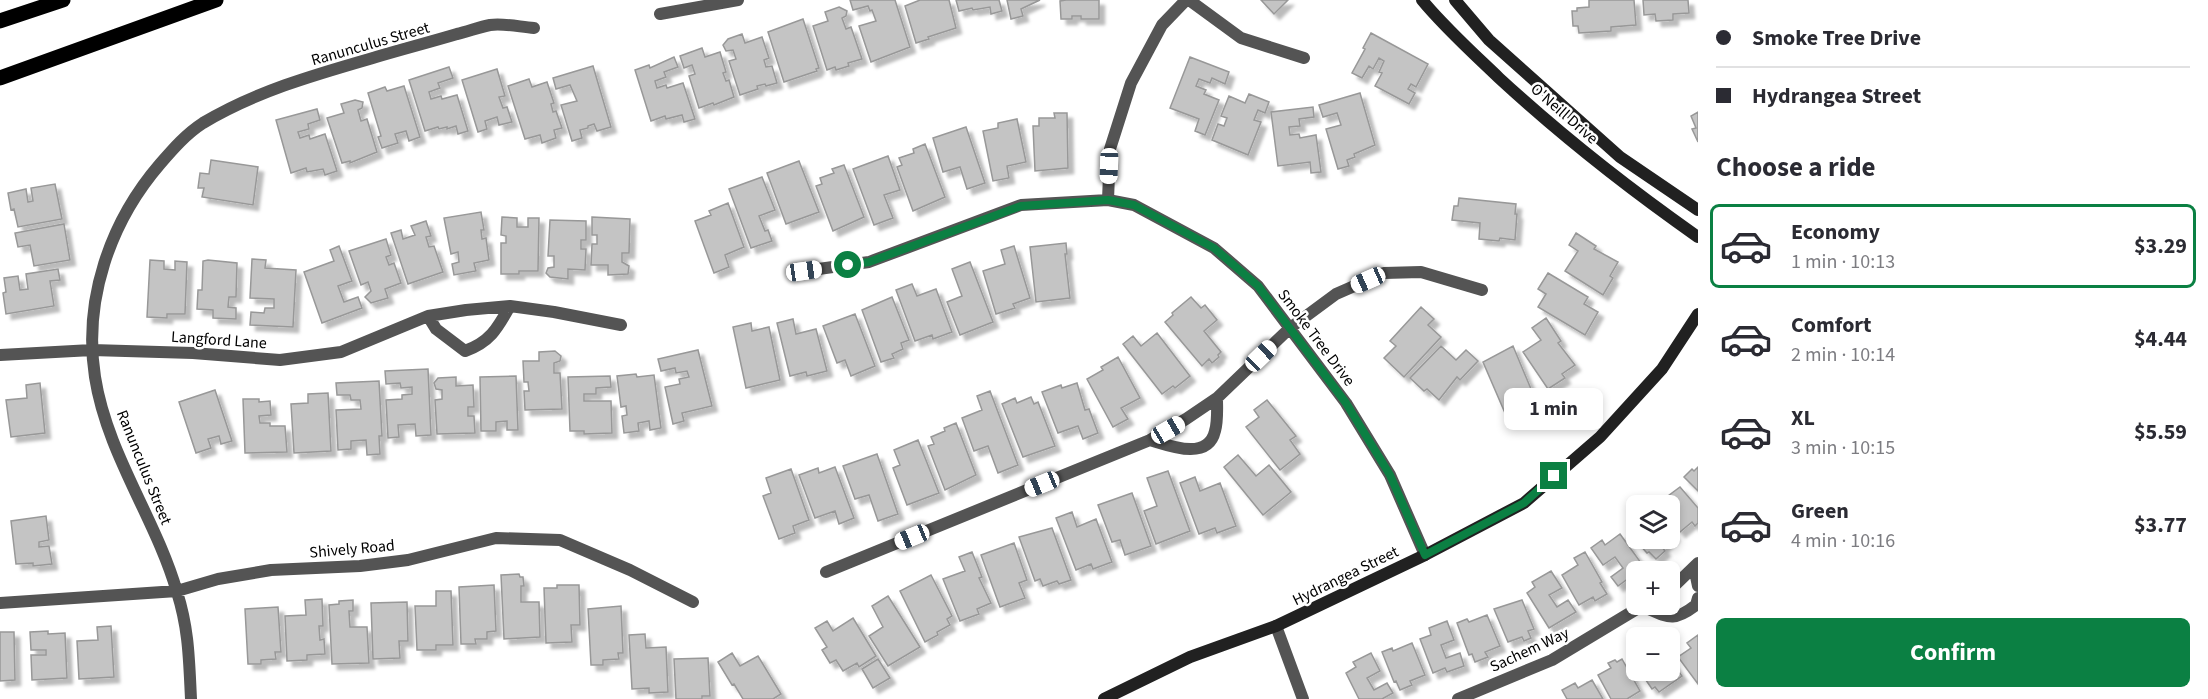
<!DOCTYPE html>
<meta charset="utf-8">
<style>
:root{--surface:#fff;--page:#f2f2f3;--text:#2b2b33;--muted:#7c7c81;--line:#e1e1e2;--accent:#0b8043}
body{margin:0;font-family:"Source Sans 3",sans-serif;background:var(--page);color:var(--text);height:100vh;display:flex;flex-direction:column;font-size:22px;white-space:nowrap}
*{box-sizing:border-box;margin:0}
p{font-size:20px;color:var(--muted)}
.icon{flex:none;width:33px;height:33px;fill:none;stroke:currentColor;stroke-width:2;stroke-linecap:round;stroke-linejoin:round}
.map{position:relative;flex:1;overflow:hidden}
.sheet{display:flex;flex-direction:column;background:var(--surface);width:510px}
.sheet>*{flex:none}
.guide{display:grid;align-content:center;height:132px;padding:0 18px;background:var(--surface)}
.tools{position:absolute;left:1626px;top:495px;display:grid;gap:12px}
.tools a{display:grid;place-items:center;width:54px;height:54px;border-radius:9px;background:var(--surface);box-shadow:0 3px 9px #0003;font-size:30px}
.end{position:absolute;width:27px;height:27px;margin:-14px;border:8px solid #0b8043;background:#fff;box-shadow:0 0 0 3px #fff}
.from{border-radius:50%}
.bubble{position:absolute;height:42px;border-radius:9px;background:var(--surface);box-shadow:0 3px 9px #0003;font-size:20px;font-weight:700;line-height:42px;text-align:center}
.car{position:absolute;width:18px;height:36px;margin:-18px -9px;border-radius:8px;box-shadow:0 0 4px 2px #0007;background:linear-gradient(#fff 24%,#345 0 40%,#fff 0 76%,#345 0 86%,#fff 0)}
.guide b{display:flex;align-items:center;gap:21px;height:57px;font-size:22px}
.guide b+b{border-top:2px solid var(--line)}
.guide i{width:15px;height:15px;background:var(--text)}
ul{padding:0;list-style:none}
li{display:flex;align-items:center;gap:18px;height:84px;margin:0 12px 9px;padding:0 6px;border:3px solid transparent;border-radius:9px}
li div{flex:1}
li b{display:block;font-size:22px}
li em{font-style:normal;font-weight:700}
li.selected{border-color:var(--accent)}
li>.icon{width:54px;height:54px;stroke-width:1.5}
h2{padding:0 18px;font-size:27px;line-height:72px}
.primary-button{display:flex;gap:12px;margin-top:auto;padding:12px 18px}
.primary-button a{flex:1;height:69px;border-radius:9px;background:var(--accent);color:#fff;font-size:24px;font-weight:700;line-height:69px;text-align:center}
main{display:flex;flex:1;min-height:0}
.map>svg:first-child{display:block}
</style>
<main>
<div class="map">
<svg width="1698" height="699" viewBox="0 0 1698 699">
<defs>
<filter id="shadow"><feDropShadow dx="5.5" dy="5.5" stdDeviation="1.5" flood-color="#0004"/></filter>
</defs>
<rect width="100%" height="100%" fill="#fff"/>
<path fill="#c4c4c4" stroke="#989898" stroke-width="1.5" filter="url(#shadow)" d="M850,0h45l15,47 -39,15 -12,-36 17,-5 -4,-11 -2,1 -2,-5 -15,4z
M949,0l7,28 -28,9 1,2 -13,4 -11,-37 15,-6z
M956,0h43l3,11 -11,3 -1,-7 -17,3 -1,-2 -13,3z
M1007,0h33l-19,9 2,7 -12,3z
M1066,0h33v19h-18v-3h-9v3h-11l-1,-18z
M1261,0h27l-14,14z
M1589,0h45l2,25 -25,2v4l-32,2 -1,-7h-5l-1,-15h5v-3l12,-1z
M1643,0h45l1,13 -16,1v6l-17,1 -1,-7 -11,1z
M839,7l8,4 -1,5 -4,2 4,11 5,-2 11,32 -14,4 1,3 -13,4 -1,-3 -8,3 -14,-44 15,-5 -3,-9z
M803,19l16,49 -3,1 1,2 -33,11 -16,-50z
M1371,33l57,31 -12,23 -5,-3 -3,5 7,4 -6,11 -34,-18 7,-13 -3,-1 5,-11 -5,-3 -6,11 -4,-3 -7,12 -10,-5 13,-24 -2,-1z
M742,34l3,9 17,-6 7,21 -5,2 2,7 6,-1 5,17 -11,3 -1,-2 -8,2 1,3 -18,6 -11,-34 7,-2 -3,-9 -7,1 -3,-6 5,-6z
M702,48l3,9 15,-5 6,20 -3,1 3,8 3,-1 5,17 -20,8 -1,-2 -14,5 -10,-32 6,-2 -3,-9 -8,3 -4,-12z
M674,57l4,10 -14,5 2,5 -11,4 2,7 9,-3 1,3 16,-5 12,36 -11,3 -2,-7 -16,4 -1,-3 -14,5 -16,-51 14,-5 1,3z
M1190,57l39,15 -4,12 -13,-6 -2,5 -11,-4 -3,7 10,4 -2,4 15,6 -14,35 -10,-4 4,-12 -29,-11z
M593,66l18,61 -14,4 -3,-7 -6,2v2l-8,2 2,8 -10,3 -11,-36 16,-4 -7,-16 -14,4 -3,-11z
M449,67l4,11 -15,5 2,5 -11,4 2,7 10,-3 1,3 15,-4 11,36 -10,3 -2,-8 -9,3v-2l-8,2 -1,-2 -13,4 -16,-51z
M497,69l8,27 -6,1 4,11 4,-1 5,15 -13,3 -2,-8 -12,4 2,8 -9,3 -16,-52z
M529,79l3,8 15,-5 7,21 -3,1 2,8 3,-1 6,17 -8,2 2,8 -14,5 -2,-8 -15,4 -17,-53z
M404,86l16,51 -11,4 -3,-10 -11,3 3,9 -16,5 -4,-11 3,-1 -13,-43 17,-6 2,4z
M1360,93l15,52 -21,9 1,3 -8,3 2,6 -11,3 -12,-40 15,-4 -4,-12 -14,4 -4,-12z
M1249,94l20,8 -4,11 -7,-3 -4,10 7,2 -13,33 -36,-15 6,-16 6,2 3,-8 -6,-2 8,-20 16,7z
M355,100l8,2 -1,6 -4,2 3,11 6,-2 10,33 -27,11v-2l-8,2 -15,-45 17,-5 -3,-9z
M1313,107l1,10 -15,2 1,7 -11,1 1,8 9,-1 1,4 16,-3 5,37 -10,1 -1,-11 -32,4 -7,-54z
M317,109l3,11 -12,4 1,5 -11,3 2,6 9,-3 1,4 15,-5 12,37 -12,4 -2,-6 -16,3 -1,-4 -15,5 -15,-53z
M1698,112v30l-6,-13 4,-1 -5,-12z
M1054,113h13l1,55 -33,3 -2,-45h6v-8h16z
M1017,119l9,43 -19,4 2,12 -16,3 -10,-50 15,-3v-5z
M966,127l19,56 -18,6 -7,-22 -17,5 -10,-34z
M925,144l20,53 -32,14 -16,-44 5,-2 -3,-7 15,-5 -1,-4z
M888,156l12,34 -16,5 9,23 -19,7 -21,-56z
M211,160l47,7 -5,38 -51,-8 2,-9h-6l2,-15 9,1z
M799,161l20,51 -33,12 -19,-51z
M844,165l20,52 -31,14 -17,-45 6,-2 -2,-6 14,-5 -2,-4z
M762,177l13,33 -16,6 6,15 3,-1 4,11 -21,7 -22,-59z
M55,184l7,35 -44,8 -4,-18 -3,1 -3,-17 18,-4 2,13 5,-1 -2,-13z
M1459,198l57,6 -1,10h2l-2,26 -15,-2 -1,3 -20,-2 1,-16 -28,-3 2,-14h4z
M728,203l16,44 -19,8 4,12 -15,6 -19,-52 16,-6 -2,-4z
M481,212l3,18h-3l1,9 4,-1 3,22 -15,3 2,8 -22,4 -2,-11 7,-2 -1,-10 -7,2 -7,-36z
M502,217l15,1v9h11v-9h11l-1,53h-19v3h-18v-31h5v-7l-5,-1z
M592,217l38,2 -1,34h-7v9l7,4 -1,8 -20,1v-10h-17l1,-21h5v-9h-5z
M550,220l36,1v19h-5v9h5l-1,21 -17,-1v10l-18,-2 -4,-4 2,-5 6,-1v-11h-6z
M426,221l5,15 -5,1 3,10 5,-1 9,26 -35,12 -17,-51 10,-3 2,9 12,-4 -4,-9z
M64,224l6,36 -36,6 -4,-21 -12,2 -3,-14z
M1576,233l20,13 -2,3 24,13 -8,14 3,2 -10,17 -38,-24 13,-20 -9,-6z
M386,239l5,16 -5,2 3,8 5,-2 7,20 -16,6 3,9 -17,5 -6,-6 6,-6 -3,-9 -7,3 -12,-34z
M1066,243l1,11h-2l5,44 -34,4 -6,-55z
M339,246l13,35 -14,5 6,16 14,-5 4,11 -40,15 -18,-51 30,-11 -4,-11z
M1014,246l16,52 -17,6 2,4 -19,6 -13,-43 22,-7 -4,-14z
M252,259l14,1 -1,8 31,2 -3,57 -43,-2 1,-13 13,1 1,-5h9v-9l-24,-1z
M150,260l14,1v8l11,1v-9l12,1 -2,52h-18v4l-20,-1z
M208,260l29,3 -1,34h-7l-1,10 8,1v11l-23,-1v-8l-16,-1 1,-19h4l1,-29z
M970,262l23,60 -33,13 -13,-33 15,-6 -10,-27z
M58,269l2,11 -10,1 4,25 -48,8 -3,-21 3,-1 -2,-14 14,-2 2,14 8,-1 -2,-15z
M1548,273l40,24 -4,7 14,8 -13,23 -47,-28 8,-13 -8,-5z
M912,284l5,12 19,-7 16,43 -19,7 -1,-4 -17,6 -19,-51z
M892,297l17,43 -8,3 2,6 -11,5 2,4 -13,4 -19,-52z
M1191,297l10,11 4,-3 12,15 -13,11 17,21 -3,3 1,2 -7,6 -3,-4 -7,7 -37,-44 8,-7 -1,-2z
M1421,307l13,12 -6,6 13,12 -37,40 -20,-19 12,-12 -6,-5z
M855,314l20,52 -24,10 -6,-16 -8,3 -14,-37z
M1546,318l15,23 -3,2 17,22 -13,9 3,4 -17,11 -25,-37 18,-12 -9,-12z
M793,319l3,15 20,-5 11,42 -20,5 -1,-4 -16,4 -13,-53z
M751,323l1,8 17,-4 11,53 -34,8 -13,-61z
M1157,333l33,43 -15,12 -2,-2 -11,8 -39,-50 10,-8 8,10z
M1441,346l15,14 10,-10 12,11 -18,19 -3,-3 -18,23 -12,-11 -3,2 -14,-13z
M1513,346l18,43 -5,3 3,6 -14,6 2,4 -12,5 -22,-51z
M698,350l14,56 -30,7 2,8 -11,3 -8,-37 15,-3 -1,-5 10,-2 -2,-6 -11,2 -1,-5 -14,3 -3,-12z
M555,351l6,5 -1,5 -6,2v10h6l2,36 -37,1 -1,-19h5l-1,-9h-4l-1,-21h16v-9z
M1118,357l22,41 -19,10 7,11 -15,8 -26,-48 16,-9 -2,-3z
M428,369l3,66 -15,1 -1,-12 -17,1 1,12 -11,1 -2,-38 16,-1v-4l10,-1v-7l-11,1 -1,-5 -14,1 -1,-13z
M636,374l1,3 17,-2 7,53 -11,2 -1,-9 -11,2 1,8 -15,2 -2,-17 5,-1 -1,-9 -5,1 -4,-31z
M516,376l2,54h-11v-9l-11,1v9h-15l-1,-54z
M610,376l1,11 -15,1v6h-12v7h27l1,32 -28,1v-3h-14l-2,-54z
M456,377v9l17,-1 1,22h-6v9h6l1,17 -38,1 -2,-34 7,-1v-9l-6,-1 -2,-6 4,-5z
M379,381l3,55h-3l1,18 -13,1 -1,-15 -15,1v8l-13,1 -2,-40 25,-1 -1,-9h-9l-1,-5h-13l-1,-12z
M40,383l5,50 -34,4 -5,-37 21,-2 -1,-13z
M1077,383l8,27 4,-1 9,24 -15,6 -5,-13 -20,7 -16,-41 19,-7 1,3z
M215,390l17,51 -11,3 -2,-8 -11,3 3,9 -15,5 -17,-51z
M990,391l28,74 -20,8 -10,-27 -14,5 -12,-33 20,-8 -5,-14z
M328,393l3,58 -37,2 -3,-49 17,-1v-9z
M1031,397l3,7 4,-2 17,44 -32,11 -21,-53 13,-6 2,5z
M243,399h16v3l11,-1 1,14 -12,1 1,7h10v3h15l2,26 -42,1z
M1267,400l29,36 -6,4 10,14 -20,16 -34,-43 13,-10 -5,-7z
M956,423l20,52 -31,15 -17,-44 6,-2 -3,-7 14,-6 -1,-3z
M918,440l21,53 -32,12 -14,-37 7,-3 -6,-15z
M877,454l21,60 -20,7 -9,-26 -14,4 -12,-33z
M1238,455l18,21 13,-11 22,27 -28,23 -39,-48z
M835,467l19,51 -15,6 -4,-13 -20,7 -16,-43 19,-7 1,5z
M1698,467v24l-14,-14 8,-8 2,2z
M791,469l18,51 -16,6 2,7 -16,6 -16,-43 8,-3 -5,-15z
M1168,471l22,60 -34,13 -12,-33 13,-5 -10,-28z
M1195,477l5,14 20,-8 16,43 -19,7 -2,-5 -16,6 -19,-51z
M1680,487l18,21v15l-3,3 -3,-4 -12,10 -10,-12v-14l-14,-1z
M1132,493l19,53 -26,9 -5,-15 -8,2 -14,-37z
M1072,512l5,15 19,-8 16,43 -19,7 -2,-5 -15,6 -20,-52z
M46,516l3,24 -10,2v5l10,-1 3,18 -19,2v-3l-17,1 -5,-43z
M1636,523v15h34v-7l4,5 -12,11 3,4 -9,8 -7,-7 -2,1 -17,-19 6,-6 -2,-2z
M1052,528l19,52 -12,4 -2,-3 -14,5 -3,-7 -5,2 -16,-44z
M1620,534l24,33 -26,19 -7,-9 12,-9 -8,-11 -12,8 -12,-17 11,-8 3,5z
M1014,543l13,37 -8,3 6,15 -25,9 -19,-52z
M972,552l10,25 -3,1 12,25 -14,6 2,5 -19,7 -17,-42 22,-8 -6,-14z
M1585,552l17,30 -2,1 7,11 -12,7 -2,-4 -14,8 -17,-30 16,-10 -4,-7z
M1551,571l11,17 -13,7 8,12 11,-7 8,12 -27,16 -22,-35 8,-6 -3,-5z
M519,574l1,3h3l1,9h-3v16h18l1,35 -36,2 -3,-64z
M931,575l21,41 -5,3 3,6 -13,7 1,3 -13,7 -25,-51z
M494,585l2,46 -9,1v7h-12l1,5h-15l-2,-57z
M557,585h22l1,40h-9l1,17 -26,1 -2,-55h13z
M436,591h15l2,54h-17v5h-19l-2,-44h21z
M888,596l32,51 -32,19 -19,-30 14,-9 -11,-21z
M322,599l1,27h-4l1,14 4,-1 1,15 -18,1v5l-20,1 -2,-45 21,-1 -1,-15z
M353,600v11h-4l1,16h17l2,36 -37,1 -3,-59 10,-1v-3z
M1522,600l12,29 -6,2 3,7 -7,3 -2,-4 -14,5 -14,-33z
M407,602l1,39h-9l1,17 -27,1 -2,-56z
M621,606l2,47h-5l1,6 -16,1v5h-12l-3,-56z
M278,607l3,45h-6l1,7 -15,1v4h-13l-3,-55z
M1487,615l13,31 -15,6 3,5 -13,5 -3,-8 -3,1 -12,-32 10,-4 2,3z
M853,618l23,38 -17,11 -2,-4 -14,8 -7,-11 -6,3 -8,-13 5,-3 -12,-19 12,-7 6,10z
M1447,621l7,19 -13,5 5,13 14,-5 4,13 -17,6 -2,-4 -12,5 -13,-34 11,-4 -2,-7z
M111,626l3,51 -35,2 -2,-38 21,-1 -1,-13z
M48,631v3l17,-1 2,45 -35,2 -1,-25h15v-5h-15l-1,-18z
M0,632h14l1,48 -15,1z
M645,634l1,14 20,-1 2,45 -19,1v-5l-17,1 -3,-54z
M1698,635v49l-20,-27 13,-9 -4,-5z
M1412,643l13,32 -15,6 2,4 -12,5 -4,-9 -2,1 -12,-30 10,-4 1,3z
M732,653l8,13 18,-10 23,38 -8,5h-30l-9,-15 -2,1 -14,-23z
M1371,653l9,18 -13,7 7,12 13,-7 6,10 -11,6h-23l-13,-26 10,-6 -3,-5z
M708,658l2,38h-8v3h-26l-2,-40z
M878,659l12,19 -17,10 -11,-19z
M1622,659l18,32 -13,8h-16l-13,-24 13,-7 -3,-5 7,-3 2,2z
M1670,659l12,17 -23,16 -4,-5 -3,2 -13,-19h31z
M1592,680l11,19h-36l-5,-9 13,-7 3,5z"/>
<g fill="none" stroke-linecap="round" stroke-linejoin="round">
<path stroke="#545454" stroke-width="12" d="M1189,0l52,38 63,20
M660,14l78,-14
M1108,200l2,-51 21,-66 31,-58 24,-25
M804,271l65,-9 152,-57 87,-5 26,5 80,43 44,38 88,117 44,72 35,80
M428,316l8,13 29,22c25,-9 32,-22 45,-45
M0,355l92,-5 101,3 87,7 61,-8 87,-36 38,-6 44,-4 44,6 67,13
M1150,440c20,6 58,21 65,-9 3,-10 2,-23 2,-33
M1694,567l4,19
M826,572l324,-132 36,-21 31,-21 73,-70 46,-34 48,-21 37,-1 61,18
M1670,590l28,-27
M0,603l177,-12 41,-12 53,-9 89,-4 48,-6 88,-22 64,2 70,30 63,32
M1642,606c26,11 31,17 54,-1l2,-7
M1276,626l27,73
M191,699c-2,-39 -2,-69 -14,-107 -21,-73 -70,-138 -82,-215 -12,-77 15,-155 65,-213 13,-15 26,-30 43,-41 53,-32 114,-49 173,-66 27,-8 54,-15 81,-23 10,-2 22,-7 33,-9 14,-2 30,2 44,3
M1458,699l94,-39 93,-56"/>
<path stroke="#212121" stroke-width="12" d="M1422,0c23,28 51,53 77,78 63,58 129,110 199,159
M1455,0l34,40 131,117 78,53
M1104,699l86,-42 86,-31 149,-71 99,-52 76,-66 62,-68 36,-55"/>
<path stroke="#000" stroke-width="15" d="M0,21l63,-21
M0,78l216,-78"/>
</g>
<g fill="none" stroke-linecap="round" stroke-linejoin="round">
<path stroke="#0b8043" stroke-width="8" d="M848,265l21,-3 152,-56 87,-6 26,5 80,43 44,38 88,117 44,72 35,80 99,-52 30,-27"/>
</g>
<g text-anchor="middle" stroke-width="5" stroke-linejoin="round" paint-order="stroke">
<g font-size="16" fill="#000" stroke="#fff">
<text transform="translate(370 43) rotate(-16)" y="6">Ranunculus Street</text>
<text transform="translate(1565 113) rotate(41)" y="6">O'Neill Drive</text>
<text transform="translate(1317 337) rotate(53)" y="6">Smoke Tree Drive</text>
<text transform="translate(219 339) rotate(4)" y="6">Langford Lane</text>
<text transform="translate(145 467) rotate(68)" y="6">Ranunculus Street</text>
<text transform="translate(352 548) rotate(-5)" y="6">Shively Road</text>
<text transform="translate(1345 575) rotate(-26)" y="6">Hydrangea Street</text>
<text transform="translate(1529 649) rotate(-25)" y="6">Sachem Way</text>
</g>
</g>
</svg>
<div class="tools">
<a><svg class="icon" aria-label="layers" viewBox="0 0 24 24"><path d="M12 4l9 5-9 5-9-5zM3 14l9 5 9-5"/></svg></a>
<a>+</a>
<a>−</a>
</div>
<i class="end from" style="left:848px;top:265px"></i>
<i class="end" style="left:1554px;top:476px"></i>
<div class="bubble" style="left:1504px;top:388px;width:99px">1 min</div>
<i class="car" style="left:1109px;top:166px;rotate:182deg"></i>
<i class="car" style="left:804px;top:271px;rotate:82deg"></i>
<i class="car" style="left:1368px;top:280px;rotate:246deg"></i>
<i class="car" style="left:1261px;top:356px;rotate:46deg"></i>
<i class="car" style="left:1168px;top:430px;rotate:60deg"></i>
<i class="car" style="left:1042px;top:484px;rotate:248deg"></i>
<i class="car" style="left:912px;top:537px;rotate:248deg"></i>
</div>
<section class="sheet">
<div class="guide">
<b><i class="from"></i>Smoke Tree Drive</b>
<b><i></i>Hydrangea Street</b>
</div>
<h2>Choose a ride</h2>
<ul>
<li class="selected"><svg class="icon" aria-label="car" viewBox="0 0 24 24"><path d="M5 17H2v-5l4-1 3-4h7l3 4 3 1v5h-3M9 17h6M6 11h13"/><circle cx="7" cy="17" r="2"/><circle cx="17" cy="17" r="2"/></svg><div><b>Economy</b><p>1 min · 10:13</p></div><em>$3.29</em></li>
<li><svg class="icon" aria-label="car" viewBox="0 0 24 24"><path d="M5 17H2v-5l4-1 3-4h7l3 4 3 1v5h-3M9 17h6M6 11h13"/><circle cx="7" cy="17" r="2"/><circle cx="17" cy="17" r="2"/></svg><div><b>Comfort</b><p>2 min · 10:14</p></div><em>$4.44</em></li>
<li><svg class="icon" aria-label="car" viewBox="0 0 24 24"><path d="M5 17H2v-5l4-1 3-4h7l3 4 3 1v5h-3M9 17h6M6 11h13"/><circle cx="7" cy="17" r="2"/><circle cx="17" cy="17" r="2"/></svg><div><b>XL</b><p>3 min · 10:15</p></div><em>$5.59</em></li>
<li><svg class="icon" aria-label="car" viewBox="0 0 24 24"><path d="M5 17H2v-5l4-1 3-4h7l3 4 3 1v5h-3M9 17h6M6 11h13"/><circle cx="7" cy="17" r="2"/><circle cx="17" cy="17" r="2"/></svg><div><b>Green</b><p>4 min · 10:16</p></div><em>$3.77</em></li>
</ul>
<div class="primary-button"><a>Confirm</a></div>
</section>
</main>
